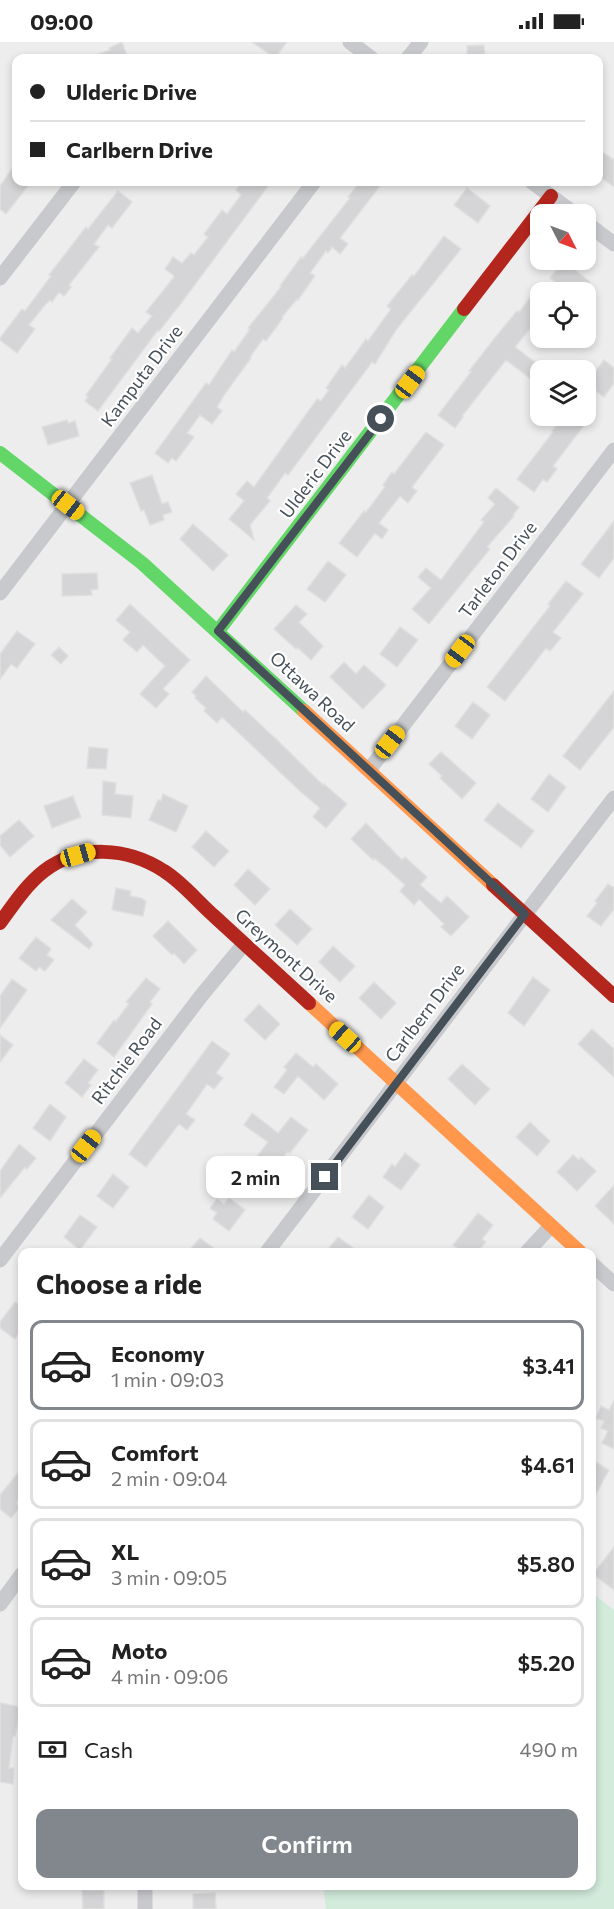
<!DOCTYPE html>
<meta charset="utf-8">
<style>
:root{--surface:#fff;--page:#f6f6f6;--text:#222;--muted:#767676;--line:#e0e0e0;--accent:#81878c}
body{margin:0;font-family:Commissioner,sans-serif;background:var(--page);color:var(--text);height:100vh;display:flex;flex-direction:column;font-size:22px;white-space:nowrap}
*{box-sizing:border-box;margin:0}
p{font-size:20px;color:var(--muted)}
.icon{flex:none;width:33px;height:33px;fill:none;stroke:currentColor;stroke-width:2;stroke-linecap:round;stroke-linejoin:round}
.map{position:relative;flex:1;overflow:hidden}
.details{position:absolute;left:18px;top:1206px;width:578px;height:642px;display:flex;flex-direction:column;background:var(--surface);border-radius:12px;box-shadow:0 3px 9px #0003}
.details>*{flex:none}
.guide{position:absolute;left:12px;top:12px;width:591px;height:132px;border-radius:12px;box-shadow:0 3px 9px #0003;display:grid;align-content:center;height:132px;padding:0 18px;background:var(--surface)}
.needle{width:39px;rotate:132deg}
.fabs{position:absolute;left:530px;top:162px;display:grid;gap:12px}
.fabs a{display:grid;place-items:center;width:66px;height:66px;border-radius:12px;background:var(--surface);box-shadow:0 3px 9px #0003;font-size:30px}
.end{position:absolute;width:27px;height:27px;margin:-14px;border:8px solid #465058;background:#fff;box-shadow:0 0 0 3px #fff}
.from{border-radius:50%}
.bubble{position:absolute;height:42px;border-radius:12px;background:var(--surface);box-shadow:0 3px 9px #0003;font-size:20px;font-weight:600;line-height:42px;text-align:center}
.car{position:absolute;width:18px;height:36px;margin:-18px -9px;border-radius:8px;box-shadow:0 0 4px 2px #0007;background:linear-gradient(#f5c518 24%,#345 0 40%,#f5c518 0 76%,#345 0 86%,#f5c518 0)}
.guide b{display:flex;align-items:center;gap:21px;height:57px;font-size:22px}
.guide b+b{border-top:2px solid var(--line)}
.guide i{width:15px;height:15px;background:var(--text)}
ul{padding:0;list-style:none}
li{display:flex;align-items:center;gap:18px;height:90px;margin:0 12px 9px;padding:0 6px;border:3px solid var(--line);border-radius:12px}
li div{flex:1}
li b{display:block;font-size:22px}
li em{font-style:normal;font-weight:600}
li.active{border-color:var(--accent)}
li>.icon{width:54px;height:54px;stroke-width:1.5}
h2{padding:0 18px;font-size:27px;line-height:72px}
.pay{display:flex;align-items:center;gap:15px;height:66px;padding:0 18px;font-size:22px}
.pay p{margin-inline-start:auto}
.button{display:flex;gap:12px;margin-top:auto;padding:12px 18px}
.button a{flex:1;height:69px;border-radius:12px;background:var(--accent);color:#fff;font-size:24px;font-weight:600;line-height:69px;text-align:center}
.status{display:flex;justify-content:space-between;align-items:center;height:42px;padding:0 30px;background:var(--surface);direction:ltr}
.status svg{height:16px;fill:currentColor}
.map>svg:first-child{display:block}
</style>
<div class="status"><b>09:00</b><svg viewBox="0 0 49 12"><path d="M0 12V9h3v3zM5 12V6h3v6zM10 12V3h3v9zM15 12V0h3v12zM26 1h20v11H26zM47 4h2v5h-2z"/></svg></div>
<div class="map">
<svg width="614" height="1867" viewBox="0 0 614 1867">
<rect width="100%" height="100%" fill="#eeeded"/>
<path fill="#d2ebdb" d="M591,1550l23,18v299h-288l-3,-23h268z"/>
<path fill="#d5d5d7" stroke="#dfdfe0" stroke-width="1.5" d="M122,0l6,16h-37l-1,-1 20,-7 -1,-2z
M252,0h35l-12,16z
M484,3l1,13h-18v-12z
M604,111l10,7v27l-16,-12v-15z
M16,121v19h15l-25,32 -6,-5v-23z
M242,140h29l-89,120 -23,29 -1,-1 -60,81 -13,-10 3,-4 -2,-2 26,-36 -2,-1 22,-30 6,5 14,-17 -6,-4 28,-35 -1,-2 -8,-6 8,-12 9,6 9,-10 3,2 14,-18 -4,-3 18,-24 5,4 14,-19 -5,-5z
M360,140h23l-43,56 8,6 -8,10 -8,-7 -4,6 -2,-2 -16,22 5,3 -17,24 -1,-1 -15,18 1,1 -17,23 -3,-2 -13,18 1,1 -27,37 -7,12 5,4 -10,13 -12,-9 -13,18 7,4 -18,24 -4,-3 -4,5 -13,-10 51,-70 3,2 23,-35 2,2 16,-23 -2,-1 33,-41 -1,-1 21,-29 2,1 47,-60 -2,-1z
M467,146l23,18 -12,17 -24,-18z
M118,149l14,11 -20,26 -4,-3 -14,19 5,3 -30,38 2,2 -7,9 -5,-4 -7,10 -2,-2 -6,6 -15,19 6,4 -18,24 -17,-13v-2l22,-29 3,2 26,-35 -2,-1 37,-48 2,2z
M444,194l17,13 -65,81 -21,34 -3,-2 -84,113 -3,-2 -18,25 3,3 -20,24 4,15 -25,-21 15,-18 -8,-7 11,-13 7,6 63,-88 4,2 8,-11 -3,-2 16,-23 3,3 21,-29 2,2 23,-32 -4,-3 25,-31 2,1z
M564,219l26,21 -8,10h-14l-18,-14z
M530,256l10,8v8l-8,9 2,1 -19,23 30,23h-5v6l-5,6 -29,-22 -44,56 1,1 -8,11 -17,-13 33,-43 -2,-1 25,-32 23,-28 2,1z
M604,318l10,8v15l-10,14 -18,-13z
M564,374h17l7,4 -35,46 4,3 -10,13 -4,-3 -9,13 -17,-13 36,-47 -1,-1z
M67,378l1,3 7,-2 4,15 -31,9 -6,-18z
M426,390l18,13 -32,42 5,4 -9,12 -8,-7 -21,27 9,7 -6,9 -7,-6 -18,24 -18,-14 25,-32 2,1 19,-25 -2,-2 9,-13 2,2z
M152,433l10,29 6,-2 4,10 -9,3 1,5 -14,5 -6,-15 -3,1 -11,-28z
M496,446l23,19 -6,8 1,1 -27,31 3,2 -61,75 -17,-15 19,-21 -13,-11 8,-9 15,12 43,-58 -3,-2 14,-16 -7,-6z
M614,479v37l-15,20 -18,-14z
M193,482l35,31 -15,16 -33,-32z
M328,519l18,14 -21,27 -18,-13z
M97,531l1,16 -7,1 1,5 -30,1v-22z
M566,539l17,13 -30,38 8,6 -11,13 -4,-3 -41,53 -18,-14 63,-81 -2,-2z
M130,562l60,56 -27,29 6,5 -13,14 -16,-14 25,-28 -22,-21 -6,7 -14,-12 7,-8 -14,-12z
M296,563l11,9 -8,8 24,24 -12,14 -13,-12 -2,1 -22,-20z
M400,585l18,13 -21,27 -17,-13z
M17,589l18,13 -18,24 -6,-4 -11,15v-25z
M59,605l9,9 -7,8 -10,-9z
M344,620l12,12 8,-9 22,20 -23,24 -33,-32z
M206,634l37,36 2,-2 31,29 47,46 1,-1 23,20 -21,24 -13,-11 7,-9 -19,-16 -79,-75 -5,6 -13,-12 2,-3 -11,-10 1,-2 -4,-4z
M614,649v36l-34,43 -17,-14z
M473,660l17,13 -18,24 -17,-13z
M89,705l19,2 -2,20 -19,-1z
M441,710l35,31 -14,16 -22,-21 2,-2 -13,-12z
M549,732l17,13 -18,25 -17,-13z
M103,739l13,2 -1,11 18,2 -2,22 -29,-3z
M163,752l25,12 -12,26 -27,-12 9,-20 3,1z
M73,754l8,21 -29,11 -8,-22z
M498,761l36,28 -13,17 -37,-28z
M19,778l15,16 -24,21 -10,-12v-9z
M366,781l36,37 3,-3 22,20 -7,8 21,18 6,-7 22,21 -18,19 -10,-9 3,-3 -25,-25 -5,6 -14,-14 5,-6 -21,-19 -10,-8 -1,2 -22,-21z
M206,789l23,20 -15,16 -22,-20z
M248,827l22,20 -15,16 -21,-20z
M608,842l6,4v21l-13,17 -14,-10 10,-13 -2,-2z
M116,846l15,3 -1,5 11,2 5,3 -3,15 -31,-6z
M72,857l15,13 -12,13 18,19 -4,5 -38,-29z
M290,867l22,20 -15,16 -22,-20z
M168,879l29,29 -13,14 -10,-11 -2,2 -19,-19z
M36,895l15,12 -4,6 7,5 -9,11 -6,-4 -3,4 -17,-13z
M333,904l22,20 -15,16 -21,-20z
M533,935l17,13 -26,36 -16,-13z
M146,936l14,11 -10,13 2,2 -38,53 -17,-14 17,-23 2,1 13,-17 -3,-2z
M12,937l15,11 -27,38v-32z
M374,940l22,21 -15,16 -22,-21z
M259,962l21,20 -15,16 -21,-20z
M592,987l22,20v28l-36,-33z
M0,993l13,10 -13,17z
M212,999l18,13 -14,19 7,5 -9,11 -7,-5 -21,30 9,6 -8,10 -8,-6 -33,43 -17,-13z
M296,1011l17,14 3,-3 22,20 -14,16 -26,-24 -14,18 -10,-7 13,-17 -3,-3z
M84,1017l14,11 -10,13 3,2 -9,12 -17,-14z
M462,1022l28,25 -15,16 -27,-26z
M50,1062l16,13 -16,24 -17,-13z
M252,1071l26,20 13,-16 17,13 -18,23 -3,-1 -30,41 -25,-18 7,-9 7,5 22,-29 -24,-17z
M530,1080l20,19 -13,15 -21,-19z
M19,1102l17,14 -9,11 -2,-2 -25,31v-27z
M405,1111l15,12 -19,25 -18,-13 9,-13 3,3z
M573,1113l6,5 2,-3 15,14 -19,20 -20,-19z
M113,1132l16,13 -16,21 -16,-12z
M614,1143v39l-19,-18z
M369,1153l15,12 -16,22 -16,-12z
M229,1156l16,12 -16,21 -16,-12 4,-6 -7,-5 7,-9 7,5z
M478,1171l15,12 -11,14 4,3 -9,10h-15l-9,-7z
M80,1173l17,12 -17,23 -16,-13z
M338,1195l21,15h-33z
M200,1196l19,14h-31z
M15,1260l7,5v21l-7,11 -15,-11v-6z
M614,1358v49l-12,-6 6,-12 -7,-3 3,-7 -8,-3 5,-12 8,4z
M594,1419l15,9 -18,33v-36z
M22,1426v27l-6,8 4,4 -9,11 -11,-9v-14z
M614,1505v43l-21,-16z
M0,1661l21,4 -6,29h-2l-4,32h5l-1,16 -13,-2z
M82,1848h22v19h-21z
M215,1851l1,16h-23v-15z"/>
<g fill="none" stroke-linecap="round" stroke-linejoin="round">
<path stroke="#c7c9cc" stroke-width="15" d="M350,0l21,16
M408,16l13,-16
M532,140l43,32
M585,180l29,22
M0,236l74,-96
M0,551l314,-411
M369,728l245,-320
M267,1210l347,-454
M527,1210l24,-26
M0,1218l201,-264 43,-52
M591,1221l23,21
M0,1562l22,-30
M145,1844v23"/>
<path stroke="#63d668" stroke-width="14" d="M0,411l142,110 162,148
M218,589l246,-322"/>
<path stroke="#ff974d" stroke-width="14" d="M304,669l189,174
M309,961l271,249"/>
<path stroke="#b3261e" stroke-width="14" d="M464,267l87,-113
M493,843l121,111
M0,881c13,-18 26,-38 44,-52 36,-27 83,-24 120,0 18,11 34,31 50,45 32,29 63,58 95,87"/>
</g>
<g fill="none" stroke-linecap="round" stroke-linejoin="round">
<path stroke="#465058" stroke-width="8" d="M325,1135l200,-263 -307,-283 163,-212"/>
</g>
<g text-anchor="middle" stroke-width="4.5" stroke-linejoin="round" paint-order="stroke">
<g font-size="18" fill="#465058" stroke="#fff">
<text transform="translate(142 334) rotate(-53)" y="6">Kamputa Drive</text>
<text transform="translate(316 432) rotate(-53)" y="6">Ulderic Drive</text>
<text transform="translate(498 528) rotate(-53)" y="6">Tarleton Drive</text>
<text transform="translate(312 650) rotate(43)" y="6">Ottawa Road</text>
<text transform="translate(286 914) rotate(42)" y="6">Greymont Drive</text>
<text transform="translate(425 971) rotate(-53)" y="6">Carlbern Drive</text>
<text transform="translate(127 1019) rotate(-53)" y="6">Ritchie Road</text>
</g>
</g>
</svg>
<div class="fabs">
<a><svg class="needle" viewBox="-14 -14 28 28"><path d="M0-13l5 13h-10z" fill="#e53935"/><path d="M0 13l5-13h-10z" fill="#767676"/></svg></a>
<a><svg class="icon" aria-label="locate" viewBox="0 0 24 24"><circle cx="12" cy="12" r="6"/><path d="M12 2v4M12 18v4M2 12h4M18 12h4"/></svg></a>
<a><svg class="icon" aria-label="layers" viewBox="0 0 24 24"><path d="M12 4l9 5-9 5-9-5zM3 14l9 5 9-5"/></svg></a>
</div>
<i class="end from" style="left:381px;top:377px"></i>
<i class="end" style="left:325px;top:1135px"></i>
<div class="bubble" style="left:206px;top:1114px;width:99px">2 min</div>
<i class="car" style="left:410px;top:340px;rotate:37deg"></i>
<i class="car" style="left:68px;top:463px;rotate:128deg"></i>
<i class="car" style="left:460px;top:609px;rotate:217deg"></i>
<i class="car" style="left:390px;top:700px;rotate:38deg"></i>
<i class="car" style="left:78px;top:813px;rotate:74deg"></i>
<i class="car" style="left:345px;top:995px;rotate:312deg"></i>
<i class="car" style="left:86px;top:1104px;rotate:38deg"></i>
<div class="guide">
<b><i class="from"></i>Ulderic Drive</b>
<b><i></i>Carlbern Drive</b>
</div>
<section class="details">
<h2>Choose a ride</h2>
<ul>
<li class="active"><svg class="icon" aria-label="car" viewBox="0 0 24 24"><path d="M5 17H2v-5l4-1 3-4h7l3 4 3 1v5h-3M9 17h6M6 11h13"/><circle cx="7" cy="17" r="2"/><circle cx="17" cy="17" r="2"/></svg><div><b>Economy</b><p>1 min · 09:03</p></div><em>$3.41</em></li>
<li><svg class="icon" aria-label="car" viewBox="0 0 24 24"><path d="M5 17H2v-5l4-1 3-4h7l3 4 3 1v5h-3M9 17h6M6 11h13"/><circle cx="7" cy="17" r="2"/><circle cx="17" cy="17" r="2"/></svg><div><b>Comfort</b><p>2 min · 09:04</p></div><em>$4.61</em></li>
<li><svg class="icon" aria-label="car" viewBox="0 0 24 24"><path d="M5 17H2v-5l4-1 3-4h7l3 4 3 1v5h-3M9 17h6M6 11h13"/><circle cx="7" cy="17" r="2"/><circle cx="17" cy="17" r="2"/></svg><div><b>XL</b><p>3 min · 09:05</p></div><em>$5.80</em></li>
<li><svg class="icon" aria-label="car" viewBox="0 0 24 24"><path d="M5 17H2v-5l4-1 3-4h7l3 4 3 1v5h-3M9 17h6M6 11h13"/><circle cx="7" cy="17" r="2"/><circle cx="17" cy="17" r="2"/></svg><div><b>Moto</b><p>4 min · 09:06</p></div><em>$5.20</em></li>
</ul>
<div class="pay"><svg class="icon" aria-label="cash" viewBox="0 0 24 24"><path d="M3 7h18v10H3z"/><circle cx="12" cy="12" r="2"/></svg>Cash<p>490 m</p></div>
<div class="button"><a>Confirm</a></div>
</section>
</div>
